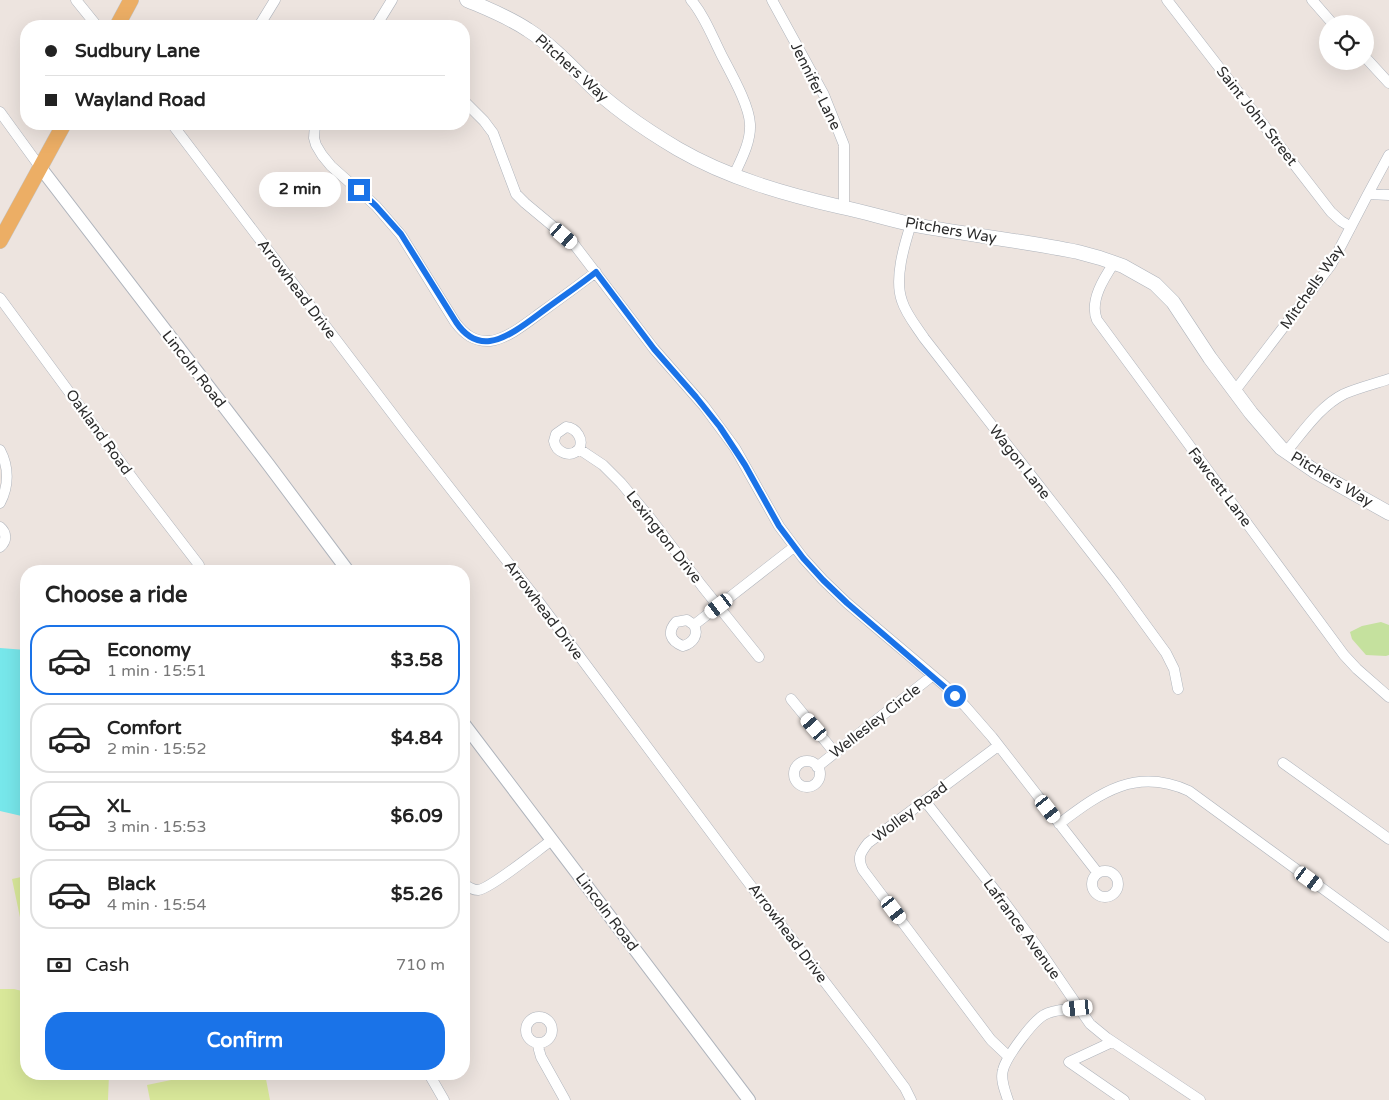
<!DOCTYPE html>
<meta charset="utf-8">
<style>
:root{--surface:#fff;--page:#f6f6f6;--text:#222;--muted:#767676;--line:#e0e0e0;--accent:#1a73e8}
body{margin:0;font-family:"Varela Round",sans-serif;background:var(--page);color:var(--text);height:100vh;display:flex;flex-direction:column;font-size:19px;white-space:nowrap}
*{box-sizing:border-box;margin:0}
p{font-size:16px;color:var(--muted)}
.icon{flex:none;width:28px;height:28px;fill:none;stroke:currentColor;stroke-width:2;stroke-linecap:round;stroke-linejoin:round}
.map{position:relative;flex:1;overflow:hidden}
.drawer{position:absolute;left:20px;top:565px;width:450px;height:515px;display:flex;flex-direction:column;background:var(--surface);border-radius:20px;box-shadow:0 5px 20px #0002}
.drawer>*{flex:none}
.guide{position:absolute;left:20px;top:20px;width:450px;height:110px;border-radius:20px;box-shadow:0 5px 20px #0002;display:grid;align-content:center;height:110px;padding:0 25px;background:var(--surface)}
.fabs{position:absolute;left:1319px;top:15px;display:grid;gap:10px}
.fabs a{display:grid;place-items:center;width:55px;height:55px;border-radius:50%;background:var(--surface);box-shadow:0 5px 20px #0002;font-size:25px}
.end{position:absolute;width:22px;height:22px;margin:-11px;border:6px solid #1a73e8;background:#fff;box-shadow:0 0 0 2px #fff}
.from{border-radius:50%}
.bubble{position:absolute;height:35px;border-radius:18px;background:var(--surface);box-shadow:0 5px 20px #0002;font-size:16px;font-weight:700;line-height:35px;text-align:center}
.car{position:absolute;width:15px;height:30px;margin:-15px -8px;border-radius:6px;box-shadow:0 0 4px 1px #0007;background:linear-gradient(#fff 24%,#345 0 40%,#fff 0 76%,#345 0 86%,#fff 0)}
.guide b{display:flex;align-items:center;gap:18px;height:48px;font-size:19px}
.guide b+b{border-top:1px solid var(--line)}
.guide i{width:12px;height:12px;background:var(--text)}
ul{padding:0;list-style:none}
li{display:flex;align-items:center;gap:15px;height:70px;margin:0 10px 8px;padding:0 15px;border:2px solid var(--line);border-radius:20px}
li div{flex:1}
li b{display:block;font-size:19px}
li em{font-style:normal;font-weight:700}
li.active{border-color:var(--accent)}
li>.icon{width:45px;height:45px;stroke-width:1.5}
h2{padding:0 25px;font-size:22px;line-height:60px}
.pay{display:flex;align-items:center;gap:12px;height:55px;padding:0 25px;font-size:19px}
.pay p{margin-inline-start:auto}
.cta{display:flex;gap:10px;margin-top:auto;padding:10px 25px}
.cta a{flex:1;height:58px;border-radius:20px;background:var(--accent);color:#fff;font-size:20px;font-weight:700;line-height:58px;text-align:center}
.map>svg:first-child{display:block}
</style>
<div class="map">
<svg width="1389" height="1100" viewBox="0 0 1389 1100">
<rect width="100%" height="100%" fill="#ede4df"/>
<path fill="#c5e19e" d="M1381,622l8,3v30l-3,1 -20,-1 -14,-16 -2,-7 12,-6z"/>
<path fill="#d9e89a" d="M26,876v70l-14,-67z
M0,989h14l12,3v82h83l-1,26h-108z
M200,1074h65l5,26h-120l-3,-15z"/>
<path fill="#77e7eb" d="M0,648l26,2v167l-26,-6z"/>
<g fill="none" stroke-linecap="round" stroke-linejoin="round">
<g stroke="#afb4bc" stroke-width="11">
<path id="minor" d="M76,0l21,26
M691,0c13,15 21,36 30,54 9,18 28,50 29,70 1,18 -9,36 -16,51
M772,0l52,95 20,50v62
M1167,0l164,212 10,9 10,6
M1312,0l21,24
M259,26l16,-26
M376,26l16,-26
M1365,57l24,26
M464,101l20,20 9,12 23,61 9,9 48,40 81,106 50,57 31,42 44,78 24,32 20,22 24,23 97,82 21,21 27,31 105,135
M0,112l40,55
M172,124l235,309 132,169 206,276 129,168 31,42 6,12
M315,124l-1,14 2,7 6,10 9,11 45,40 25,29 54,87c9,12 19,20 35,19 18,-2 39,-20 53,-30 18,-13 36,-26 53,-39
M1368,194l21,-39
M911,224c-7,22 -17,55 -9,77 4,13 14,25 22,37l191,245 51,70 8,16 4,20
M1114,263c-10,15 -25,38 -17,57l247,335 13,14 32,28
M0,298l136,185 63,82
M1234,392l97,-127 37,-71 21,1
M579,449c-9,10 -23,3 -25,-8l2,-7 10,-7c11,1 18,13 13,22l24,16 18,18 30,36 51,67 57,71
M0,450c9,17 9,36 0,53
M1286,452c17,-20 34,-46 58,-58 14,-6 30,-10 45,-15
M0,527c7,6 7,14 0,20
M694,625l-7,-5 -11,2c-9,10 -6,19 7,24 10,-3 16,-11 11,-21l100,-78
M791,699l44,54
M998,746l-130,97c-8,10 -11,15 -5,27l128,170 18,17
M794 774a13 13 0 1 1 26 0a13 13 0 1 1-26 0Z
M1283,763l106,76
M817,767l115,-91
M925,801l80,102 31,42 54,79 17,14 93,62
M1059,824c42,-32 77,-57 130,-33l200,146
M1092 884a13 13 0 1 1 26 0a13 13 0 1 1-26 0Z
M464,884c4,3 8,6 14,6 12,-1 61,-41 74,-50
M526 1030a13 13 0 1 1 26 0a13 13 0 1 1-26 0Z
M1112,1042l-43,20 55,38
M538,1043l1,7 2,7 24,43
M429,1074l15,26
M1008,1100c-3,-9 -8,-21 -5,-30 3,-13 30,-49 41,-55 10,-6 23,-5 34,-7"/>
</g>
<g stroke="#afb4bc" stroke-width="14">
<path id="tertiary" d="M40,167l228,297 80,107
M464,724l285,376"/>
</g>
<g stroke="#afb4bc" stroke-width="15">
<path id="secondary" d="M467,0c21,9 42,17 61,30 22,14 41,34 59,52 27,27 59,48 91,67 50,29 107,45 163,58 25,5 49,13 74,18 54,10 109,16 163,27l22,6 23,8 32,18 18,18 37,56 41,55 30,35 35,24 73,41"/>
</g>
<g stroke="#c4c4c4" stroke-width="16">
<path id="primary" d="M117,26l14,-26
M0,241l64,-117"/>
</g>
<use href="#minor" stroke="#fff" stroke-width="10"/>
<use href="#tertiary" stroke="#fff" stroke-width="12"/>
<use href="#secondary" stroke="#fff" stroke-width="14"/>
<use href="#primary" stroke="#ecae65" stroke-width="15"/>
</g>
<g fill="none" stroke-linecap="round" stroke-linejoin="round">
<path stroke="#1a73e8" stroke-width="6" d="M359,190l17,16 25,28 55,88c8,12 19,21 34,19 18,-2 42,-22 57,-33 16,-12 33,-23 49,-36l58,77 42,48 24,30 25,38 34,61 24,32 20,22 24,23 108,93"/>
</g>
<g text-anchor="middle" stroke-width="4.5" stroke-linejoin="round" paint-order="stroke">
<g font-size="15" fill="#2c2c2c" stroke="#fff">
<text transform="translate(572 68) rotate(42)" y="5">Pitchers Way</text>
<text transform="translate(816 86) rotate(64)" y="5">Jennifer Lane</text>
<text transform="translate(1257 116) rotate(52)" y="5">Saint John Street</text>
<text transform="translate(951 230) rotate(10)" y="5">Pitchers Way</text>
<text transform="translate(1312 287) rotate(-55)" y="5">Mitchells Way</text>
<text transform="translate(297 289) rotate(53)" y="5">Arrowhead Drive</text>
<text transform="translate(194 369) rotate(52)" y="5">Lincoln Road</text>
<text transform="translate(99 432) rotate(54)" y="5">Oakland Road</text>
<text transform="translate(1020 462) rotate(52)" y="5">Wagon Lane</text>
<text transform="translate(1332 479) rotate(31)" y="5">Pitchers Way</text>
<text transform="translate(1220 487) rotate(53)" y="5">Fawcett Lane</text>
<text transform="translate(664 537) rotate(52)" y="5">Lexington Drive</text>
<text transform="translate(544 610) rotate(53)" y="5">Arrowhead Drive</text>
<text transform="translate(875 721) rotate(-38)" y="5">Wellesley Circle</text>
<text transform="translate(910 812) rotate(-37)" y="5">Wolley Road</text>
<text transform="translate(607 912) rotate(53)" y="5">Lincoln Road</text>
<text transform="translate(1022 929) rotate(54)" y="5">Lafrance Avenue</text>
<text transform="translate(788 933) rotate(53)" y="5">Arrowhead Drive</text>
</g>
</g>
</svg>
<div class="fabs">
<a><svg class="icon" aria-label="locate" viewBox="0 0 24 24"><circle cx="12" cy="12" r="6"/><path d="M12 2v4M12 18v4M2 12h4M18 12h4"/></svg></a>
</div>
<i class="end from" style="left:955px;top:696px"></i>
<i class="end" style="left:359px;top:190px"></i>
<div class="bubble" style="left:259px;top:172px;width:82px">2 min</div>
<i class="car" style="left:564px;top:236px;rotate:131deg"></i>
<i class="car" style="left:719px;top:606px;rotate:233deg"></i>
<i class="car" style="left:814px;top:727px;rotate:319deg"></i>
<i class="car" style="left:1048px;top:809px;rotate:142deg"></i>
<i class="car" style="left:1309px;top:879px;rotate:126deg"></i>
<i class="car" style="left:894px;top:910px;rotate:143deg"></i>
<i class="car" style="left:1078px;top:1008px;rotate:264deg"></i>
<div class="guide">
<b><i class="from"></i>Sudbury Lane</b>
<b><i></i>Wayland Road</b>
</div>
<section class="drawer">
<h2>Choose a ride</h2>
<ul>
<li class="active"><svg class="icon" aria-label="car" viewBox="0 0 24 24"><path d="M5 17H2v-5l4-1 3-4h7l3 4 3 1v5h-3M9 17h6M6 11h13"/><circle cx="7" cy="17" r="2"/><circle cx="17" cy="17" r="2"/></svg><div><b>Economy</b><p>1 min · 15:51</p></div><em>$3.58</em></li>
<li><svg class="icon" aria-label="car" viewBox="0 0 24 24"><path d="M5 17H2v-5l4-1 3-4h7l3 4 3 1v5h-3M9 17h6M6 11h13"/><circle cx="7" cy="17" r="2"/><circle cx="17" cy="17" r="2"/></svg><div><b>Comfort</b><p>2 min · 15:52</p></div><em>$4.84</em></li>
<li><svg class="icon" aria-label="car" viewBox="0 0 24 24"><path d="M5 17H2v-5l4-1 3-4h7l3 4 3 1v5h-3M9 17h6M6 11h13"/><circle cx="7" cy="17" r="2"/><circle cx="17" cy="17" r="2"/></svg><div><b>XL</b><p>3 min · 15:53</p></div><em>$6.09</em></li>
<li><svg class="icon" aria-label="car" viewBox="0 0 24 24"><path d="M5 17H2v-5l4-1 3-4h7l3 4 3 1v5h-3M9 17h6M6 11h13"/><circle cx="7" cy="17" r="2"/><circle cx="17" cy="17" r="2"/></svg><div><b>Black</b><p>4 min · 15:54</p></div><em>$5.26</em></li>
</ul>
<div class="pay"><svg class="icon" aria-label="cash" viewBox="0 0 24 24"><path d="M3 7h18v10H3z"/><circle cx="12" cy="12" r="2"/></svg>Cash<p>710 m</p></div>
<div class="cta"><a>Confirm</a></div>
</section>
</div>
